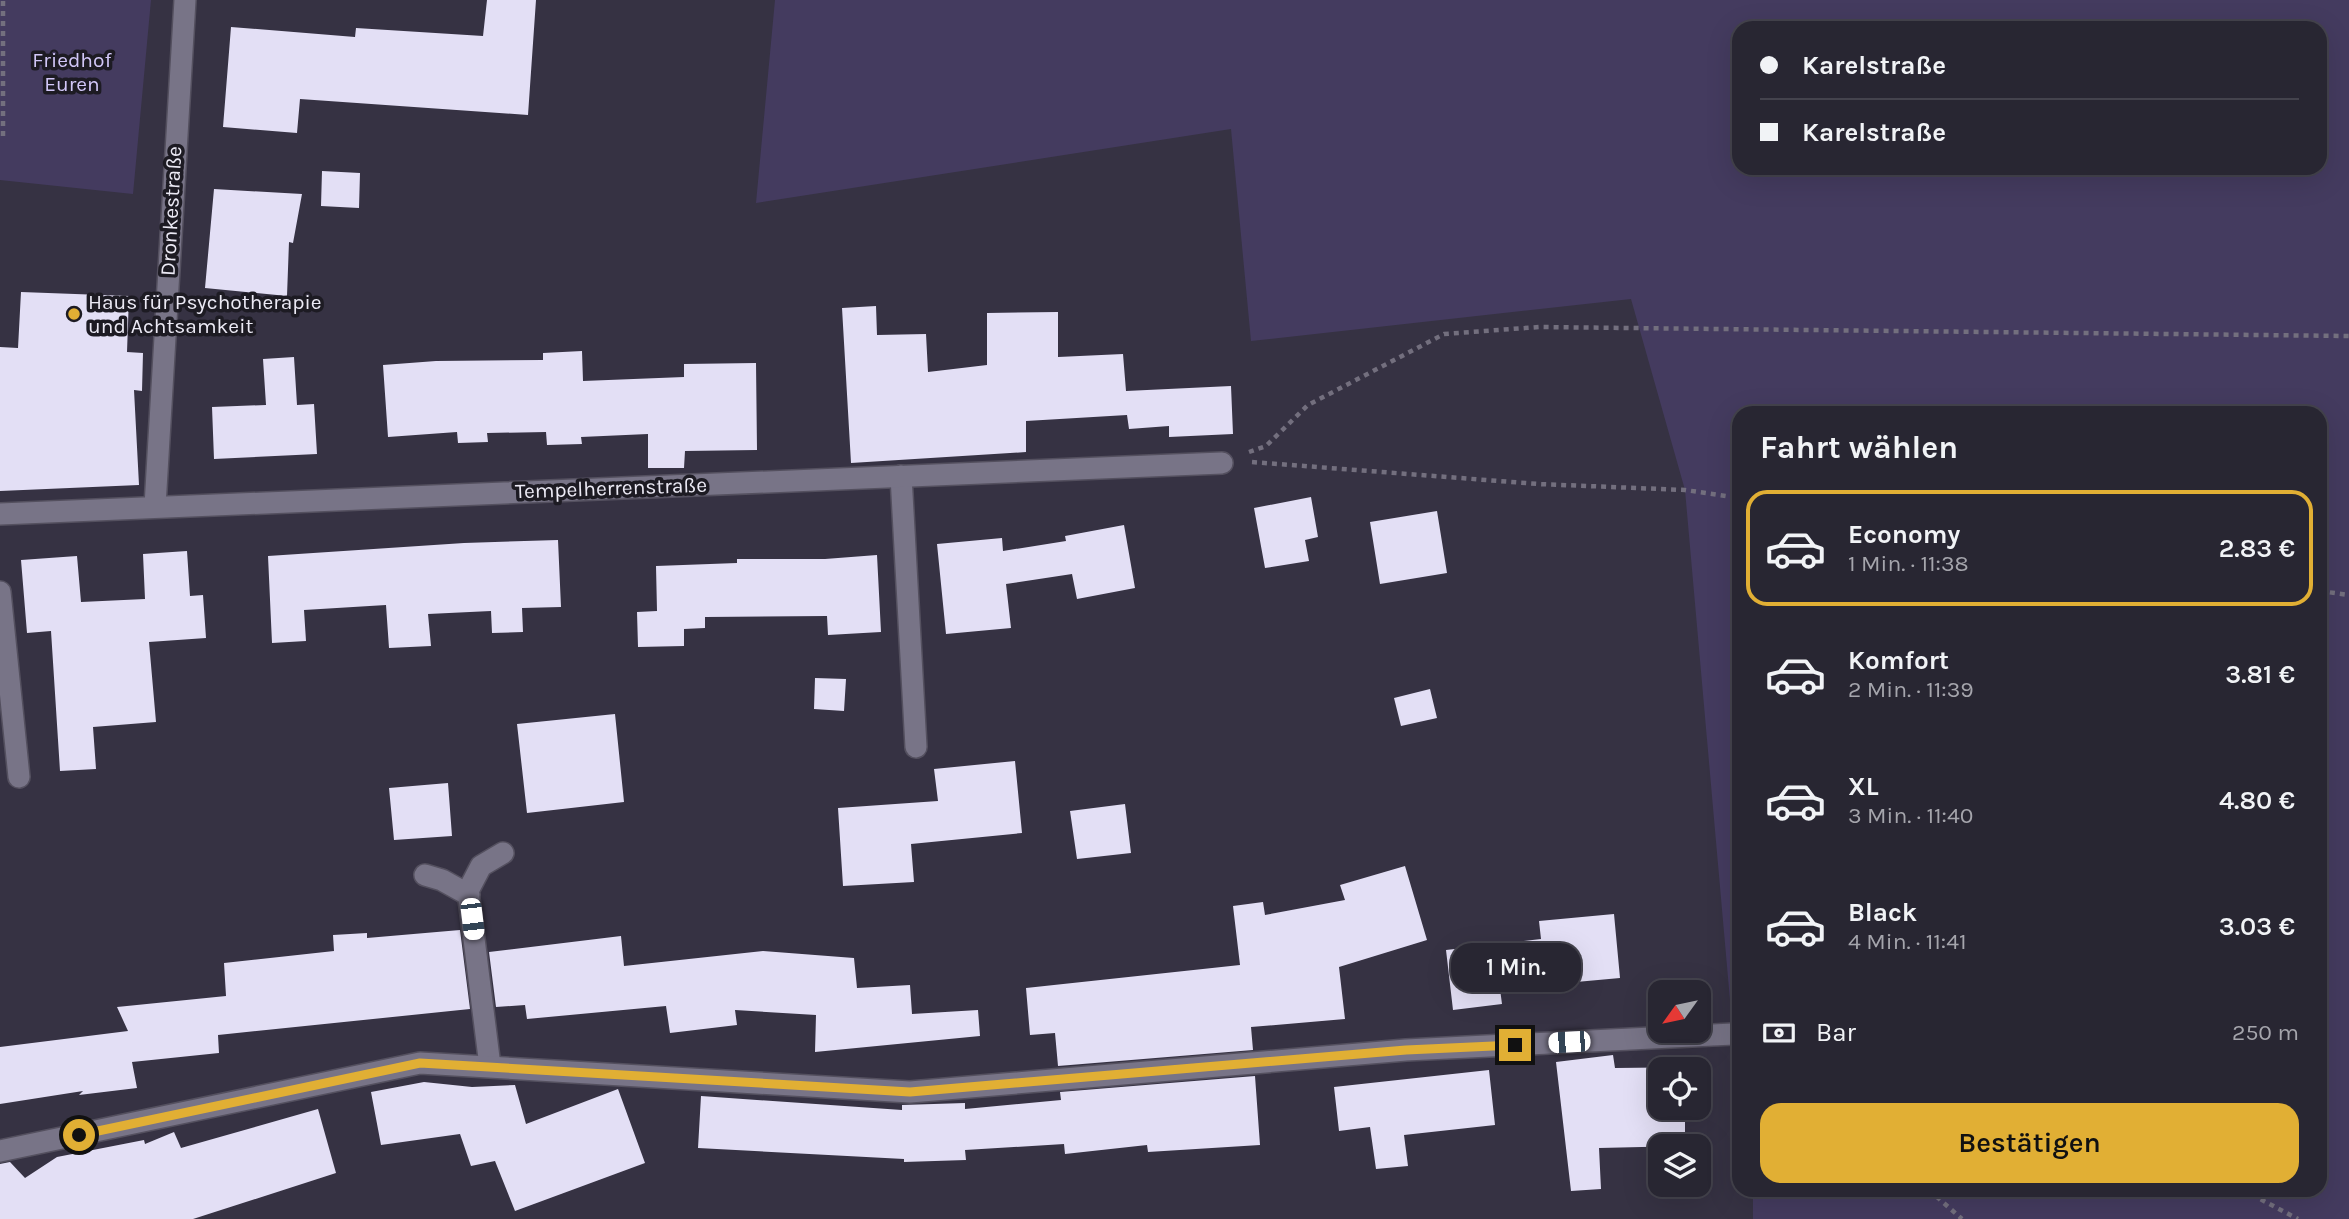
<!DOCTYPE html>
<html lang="de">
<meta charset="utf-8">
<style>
:root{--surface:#282632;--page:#34323e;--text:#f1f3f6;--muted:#a5a5ac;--line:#44434d;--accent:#e1af34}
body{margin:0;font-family:Karla,sans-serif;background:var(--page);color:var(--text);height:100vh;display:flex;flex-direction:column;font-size:26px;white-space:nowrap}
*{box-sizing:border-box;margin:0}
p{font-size:23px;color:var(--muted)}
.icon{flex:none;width:38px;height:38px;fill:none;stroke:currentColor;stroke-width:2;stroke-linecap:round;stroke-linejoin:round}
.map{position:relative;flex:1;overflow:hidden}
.drawer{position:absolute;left:1732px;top:406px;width:595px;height:791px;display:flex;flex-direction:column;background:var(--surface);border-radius:21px;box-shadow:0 7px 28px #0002,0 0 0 2px var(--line)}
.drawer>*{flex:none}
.hud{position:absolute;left:1732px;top:21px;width:595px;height:154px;border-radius:21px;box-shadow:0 7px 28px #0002,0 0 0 2px var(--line);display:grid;align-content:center;height:154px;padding:0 28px;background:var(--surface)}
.needle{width:46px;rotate:237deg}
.fabs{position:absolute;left:1648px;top:980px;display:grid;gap:14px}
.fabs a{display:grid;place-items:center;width:63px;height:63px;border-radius:14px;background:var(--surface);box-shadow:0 7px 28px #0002,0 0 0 2px var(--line);font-size:35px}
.end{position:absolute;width:32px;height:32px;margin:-16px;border:9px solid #e1af34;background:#111;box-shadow:0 0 0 4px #111}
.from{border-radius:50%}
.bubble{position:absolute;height:49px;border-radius:21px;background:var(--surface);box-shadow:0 7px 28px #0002,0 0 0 2px var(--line);font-size:23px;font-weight:600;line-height:49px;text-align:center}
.car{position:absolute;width:21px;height:42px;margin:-21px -10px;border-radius:9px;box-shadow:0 0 5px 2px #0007;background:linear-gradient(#fff 24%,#345 0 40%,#fff 0 76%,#345 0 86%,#fff 0)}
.hud b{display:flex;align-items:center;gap:24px;height:66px;font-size:26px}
.hud b+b{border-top:2px solid var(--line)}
.hud i{width:18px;height:18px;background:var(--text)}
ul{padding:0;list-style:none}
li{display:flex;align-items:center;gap:21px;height:116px;margin:0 14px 10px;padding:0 14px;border:4px solid transparent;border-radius:21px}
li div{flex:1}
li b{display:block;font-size:26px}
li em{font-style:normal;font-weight:600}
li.current{border-color:var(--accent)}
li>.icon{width:63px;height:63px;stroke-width:1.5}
h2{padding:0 28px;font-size:32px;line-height:84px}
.pay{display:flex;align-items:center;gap:18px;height:77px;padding:0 28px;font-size:26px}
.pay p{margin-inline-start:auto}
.primary-button{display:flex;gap:14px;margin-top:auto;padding:14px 28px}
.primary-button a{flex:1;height:80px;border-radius:21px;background:var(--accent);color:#111;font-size:28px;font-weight:600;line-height:80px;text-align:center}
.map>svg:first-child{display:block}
</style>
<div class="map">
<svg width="2349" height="1219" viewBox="0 0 2349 1219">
<rect width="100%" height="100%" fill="#363243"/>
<path fill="#443b5f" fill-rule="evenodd" d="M0,0h151l-18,194 -133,-14z
M775,0h1574v1219h-596v-29h567v-777h-580l-1,665 -6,-44 -48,-544 -54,-191 -380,42 -20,-212 -475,74zM1740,28h580v140h-580z"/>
<path fill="#e3dff5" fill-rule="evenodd" d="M487,0h49l-8,115 -228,-16 -3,34 -74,-6 8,-100 124,10 1,-9 127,8z
M322,171l38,2 -1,35 -38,-2z
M214,189l88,5 -9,49 -4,-1 -2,54 -82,-8z
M21,292l108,4 -2,56 16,1 -1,38 -8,-1 5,95 -139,6v-144l18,1z
M876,306l1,29 49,-1 2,38 59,-7v-52l71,-1v45l65,-3 3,37 105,-5 2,48 -64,3v-11l-40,3 -2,-14 -101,6v31l-175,11 -9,-155z
M582,351l1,30 101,-4v-13l72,-1 1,87 -72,1 -1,17h-36v-34l-67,3 1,7 -35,1 -1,-13 -59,1 1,9 -30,1 -1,-11 -69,5 -5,-72 53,-4 107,-1v-7z
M294,357l3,48 17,-1 3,50 -103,5 -2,-52 54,-2 -3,-46z
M1311,497l7,40 -13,3 4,21 -44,7 -11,-60z
M1437,511l10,62 -67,11 -10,-62z
M1124,525l11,63 -58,11 -5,-25 -66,10 5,44 -65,6 -9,-90 65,-6 1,13 63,-10 -1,-5z
M558,540l3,67 -39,1 1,24 -31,1 -1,-22 -63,3 3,32 -42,2 -3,-43 -82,5 2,31 -34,2 -4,-87 196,-13z
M187,551l3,45 13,-1 3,43 -57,4 7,80 -63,5 3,42 -36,2 -9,-140 -24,2 -6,-73 56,-4 4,46 64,-3 -2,-45z
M877,555l4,77 -53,3 -1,-19 -122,1v11l-21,1v17l-46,1 -1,-35 20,-1 -1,-45 81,-3v-4h88z
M815,678l31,1 -2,32 -30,-2z
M1430,689l7,29 -36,8 -7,-28z
M615,714l9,88 -97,11 -10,-89z
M1015,761l7,72 -111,11 3,38 -71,4 -5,-78 100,-7 -4,-32z
M448,783l4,53 -58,4 -5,-52z
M1125,804l6,49 -54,6 -7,-48z
M1405,866l22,74 -88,27 6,52 -94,8 2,23 -195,16 -3,-33 -25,2 -4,-47 214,-23 -7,-59 30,-4 2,13 80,-15 -5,-15z
M1614,914l6,64 -120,11 2,15 -49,6 -7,-60 95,-11 -2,-18z
M460,930l10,79 -252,26 1,18 -87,9 5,26 -58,7 4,-4 -83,13v-57l128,-16 -11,-24 109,-11 -2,-33 110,-12 -1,-16 34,-2v5z
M621,936l3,30 139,-15 91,7 3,30 53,-3 2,29 66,-4 2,26 -165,16 1,-37 -81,-5 2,15 -67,8 -4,-27 -139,13 -2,-14 -29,2 -7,-55z
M1613,1055l2,13 89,-1v46h-19v33l-86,2 2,41 -30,2 -15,-129zM1661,1069h38v39h-38z
M1489,1070l6,55 -91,10 4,31 -32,3 -6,-42 -31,4 -5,-44z
M1255,1076l5,69 -112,7 -1,-7 -82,9 -1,-10 -99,6 1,10 -62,2v-3l-206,-11 3,-52 201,14v-5l63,-2v6l96,-9 -1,-8z
M424,1082l48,5 43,-2 11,39 92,-35 27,74 -130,48 -20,-50 -24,5 -11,-32 -79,11 -10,-53z
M318,1109l18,64 -143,46h-193v-55l10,-2 15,16 32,-21 87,-17 1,4 29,-12 7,16z"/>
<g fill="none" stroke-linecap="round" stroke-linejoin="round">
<g stroke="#54505f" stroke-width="24">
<path id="service" d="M901,476l15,271
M0,592l19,185
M425,875l17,5 27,15
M490,1066l-22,-175 13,-25 22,-13"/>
</g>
<g stroke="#54505f" stroke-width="24">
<path id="minor" d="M155,506l30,-506
M0,514l1222,-51
M0,1151l420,-88 490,29 496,-42 327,-16"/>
</g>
<path stroke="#736f7e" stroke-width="4.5" stroke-dasharray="5 5" stroke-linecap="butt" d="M3,136v-136
M1249,452l17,-6 42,-41 136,-71 95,-7 810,9
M1252,462l286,22 147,6 55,8
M2320,591l29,4
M1929,1190l33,29
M2243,1190l55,29"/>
<use href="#service" stroke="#787487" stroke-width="21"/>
<use href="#minor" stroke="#787487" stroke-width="21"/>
</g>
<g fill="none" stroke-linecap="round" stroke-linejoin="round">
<path stroke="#e1af34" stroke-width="9" d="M79,1135l341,-72 490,29 496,-42 109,-5"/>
</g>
<circle fill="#e1af34" stroke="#1d1b23" stroke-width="2.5" cx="74" cy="314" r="7"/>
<g text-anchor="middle" stroke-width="7" stroke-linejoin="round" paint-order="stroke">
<g font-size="21" fill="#d2c7f8" stroke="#1d1b23">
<text x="72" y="67">Friedhof<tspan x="72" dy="24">Euren</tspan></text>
</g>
<g font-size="21" fill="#eceaf5" stroke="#1d1b23">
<text transform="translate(171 211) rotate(-87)" y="7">Dronkestraße</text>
<text transform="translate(611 488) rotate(-2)" y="7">Tempelherrenstraße</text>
</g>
<g font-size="21" fill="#eceaf5" stroke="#1d1b23" text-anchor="start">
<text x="88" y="309">Haus für Psychotherapie<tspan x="88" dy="24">und Achtsamkeit</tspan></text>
</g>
</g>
</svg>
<div class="fabs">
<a><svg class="needle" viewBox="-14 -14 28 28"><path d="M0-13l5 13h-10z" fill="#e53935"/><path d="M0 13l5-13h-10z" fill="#a5a5ac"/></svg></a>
<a><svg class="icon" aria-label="locate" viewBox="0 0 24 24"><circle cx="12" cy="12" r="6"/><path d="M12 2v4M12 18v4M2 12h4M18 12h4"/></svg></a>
<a><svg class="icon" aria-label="layers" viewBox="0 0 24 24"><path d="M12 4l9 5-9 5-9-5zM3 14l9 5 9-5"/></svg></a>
</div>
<i class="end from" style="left:79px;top:1135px"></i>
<i class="end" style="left:1515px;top:1045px"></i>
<div class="bubble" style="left:1451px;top:943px;width:130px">1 Min.</div>
<i class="car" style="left:472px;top:919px;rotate:173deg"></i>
<i class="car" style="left:1569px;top:1042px;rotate:267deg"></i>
<div class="hud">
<b><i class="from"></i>Karelstraße</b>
<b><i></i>Karelstraße</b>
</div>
<section class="drawer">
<h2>Fahrt wählen</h2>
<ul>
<li class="current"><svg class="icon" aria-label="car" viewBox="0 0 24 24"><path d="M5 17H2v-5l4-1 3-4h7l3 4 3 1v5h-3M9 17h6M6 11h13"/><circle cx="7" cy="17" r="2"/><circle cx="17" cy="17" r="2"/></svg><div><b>Economy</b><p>1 Min. · 11:38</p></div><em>2.83 €</em></li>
<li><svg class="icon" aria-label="car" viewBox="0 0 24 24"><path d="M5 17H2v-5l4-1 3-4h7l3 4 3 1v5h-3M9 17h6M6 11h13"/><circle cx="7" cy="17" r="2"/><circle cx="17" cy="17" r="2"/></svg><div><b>Komfort</b><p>2 Min. · 11:39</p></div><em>3.81 €</em></li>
<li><svg class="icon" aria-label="car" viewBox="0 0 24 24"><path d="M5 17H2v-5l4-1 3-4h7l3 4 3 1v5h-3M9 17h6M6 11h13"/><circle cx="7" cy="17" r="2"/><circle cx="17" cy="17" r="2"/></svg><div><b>XL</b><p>3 Min. · 11:40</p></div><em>4.80 €</em></li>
<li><svg class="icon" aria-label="car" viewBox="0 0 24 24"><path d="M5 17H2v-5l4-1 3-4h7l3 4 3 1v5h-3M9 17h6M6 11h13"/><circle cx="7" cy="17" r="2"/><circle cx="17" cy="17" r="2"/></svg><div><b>Black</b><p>4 Min. · 11:41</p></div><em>3.03 €</em></li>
</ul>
<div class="pay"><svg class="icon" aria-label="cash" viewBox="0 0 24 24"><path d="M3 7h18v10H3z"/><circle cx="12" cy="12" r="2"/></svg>Bar<p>250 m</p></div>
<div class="primary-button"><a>Bestätigen</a></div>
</section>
</div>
